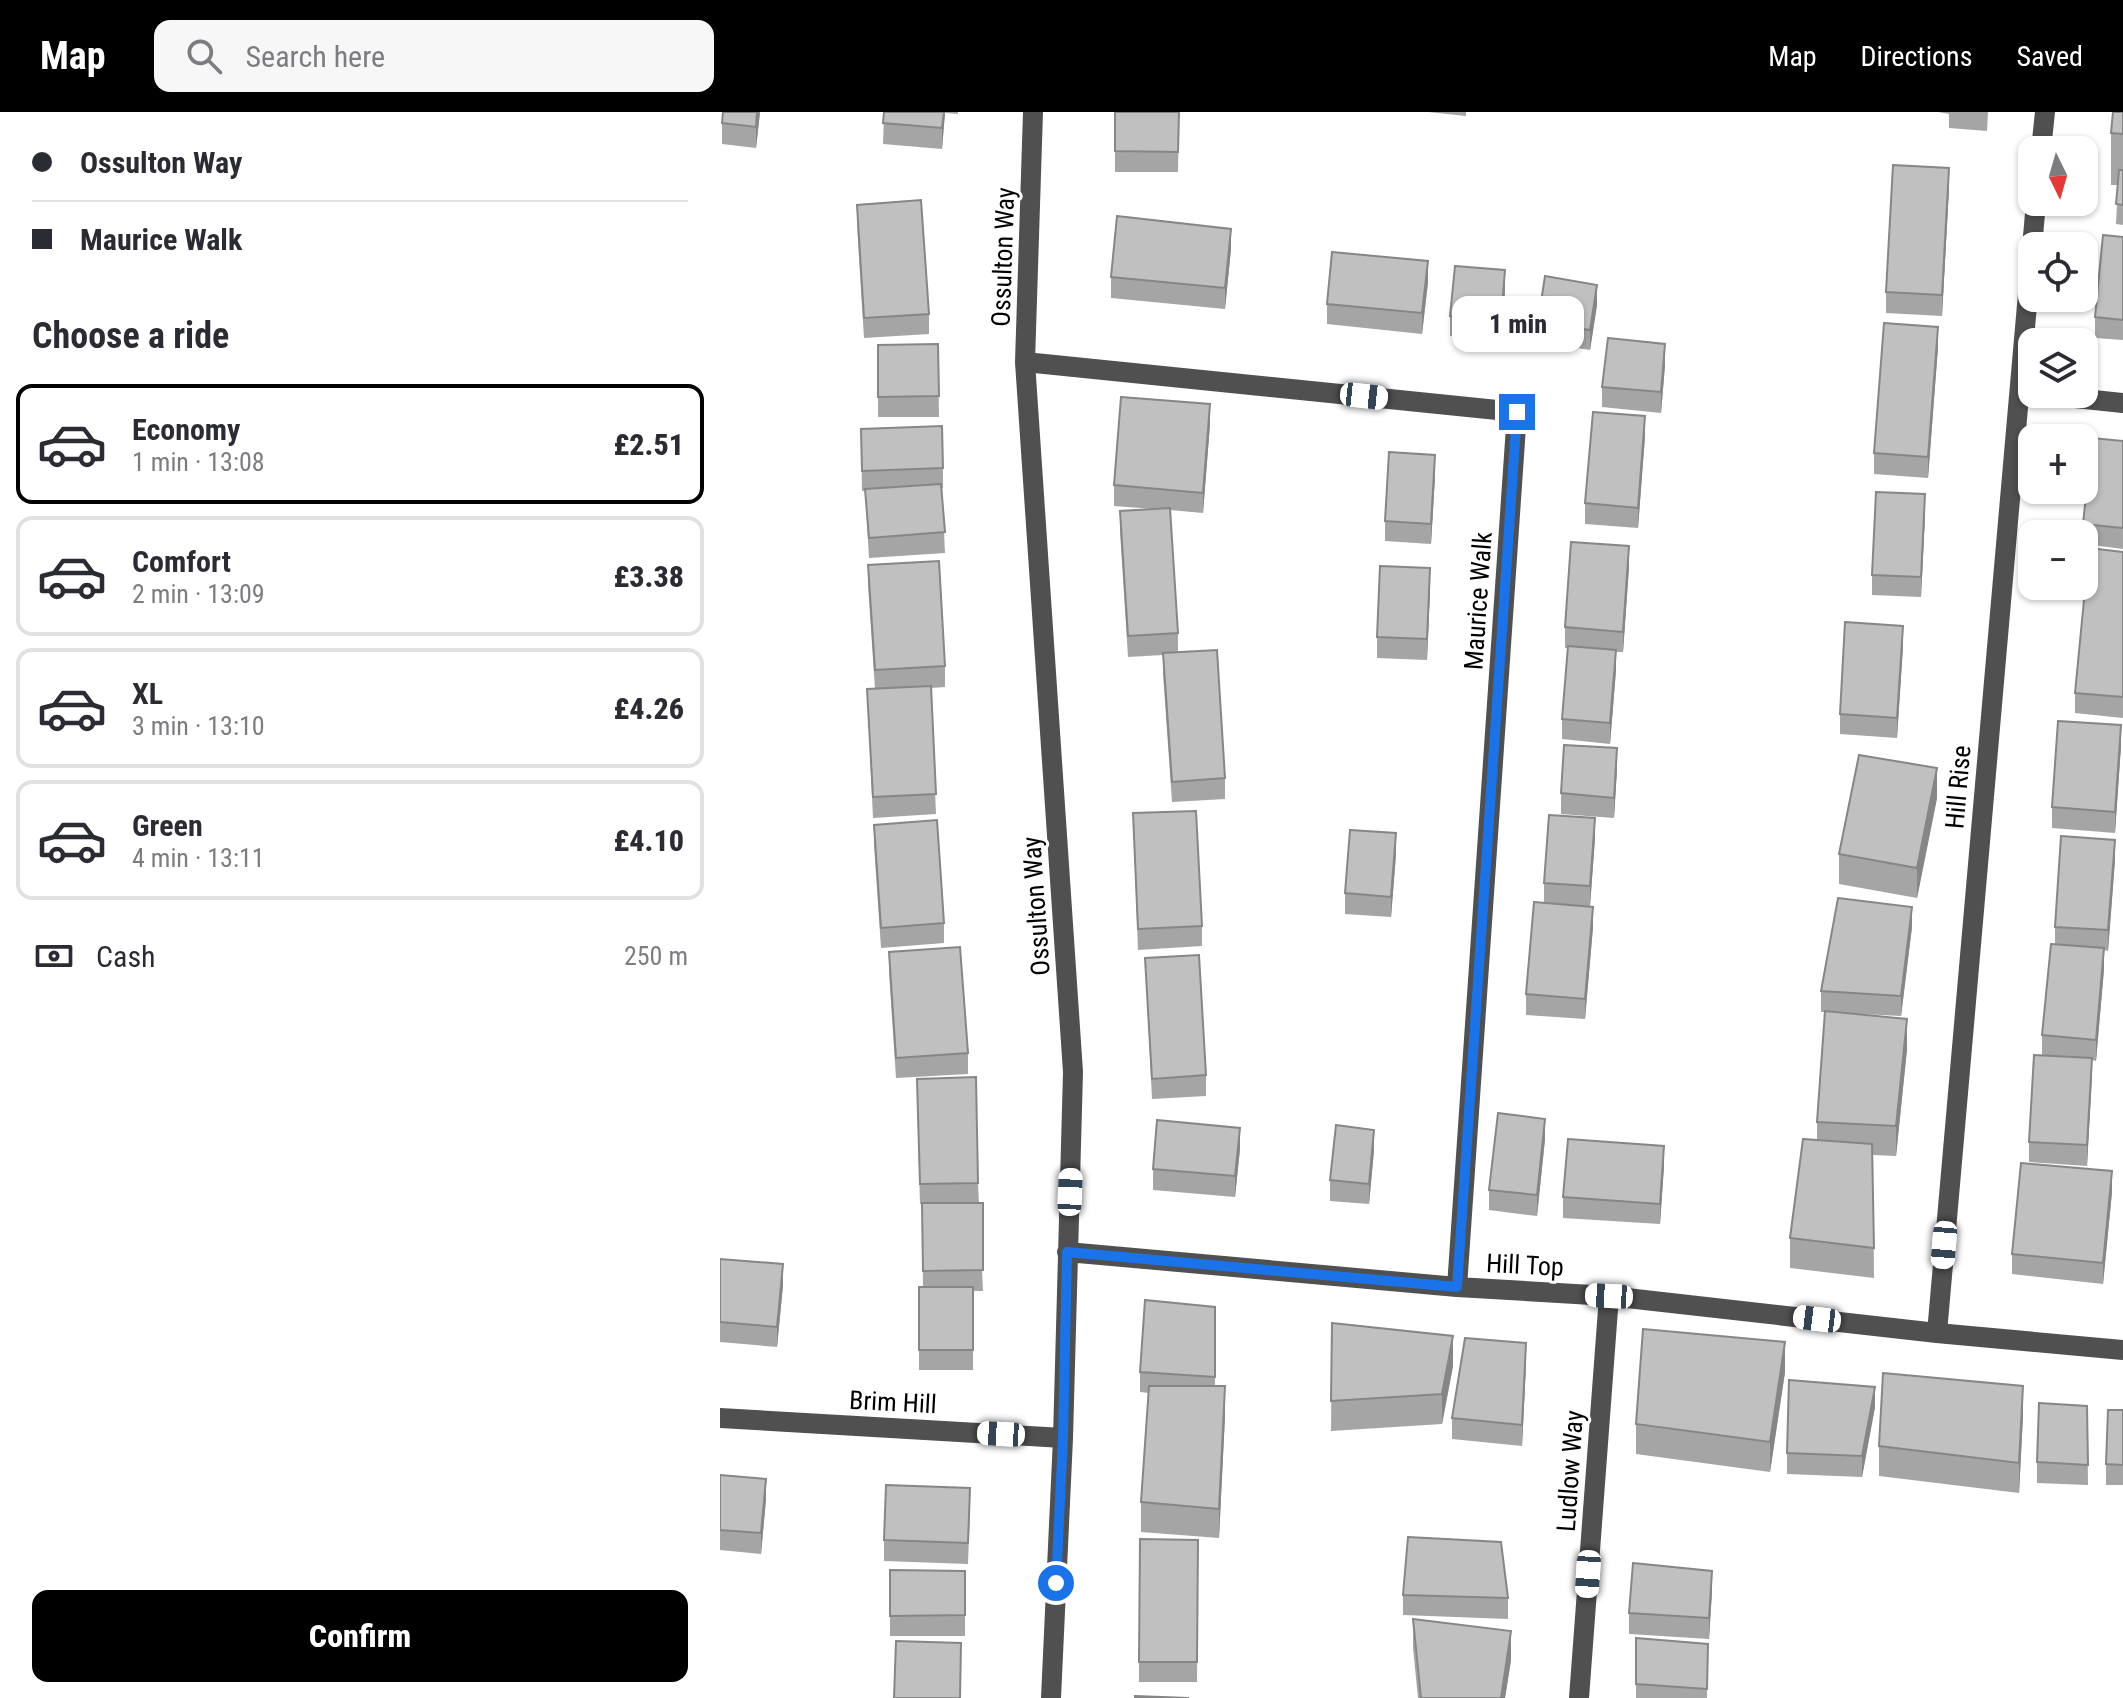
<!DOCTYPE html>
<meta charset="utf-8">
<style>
:root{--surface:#fff;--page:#f7f7f7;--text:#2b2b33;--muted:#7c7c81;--line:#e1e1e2;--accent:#000}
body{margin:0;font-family:"Roboto Condensed",sans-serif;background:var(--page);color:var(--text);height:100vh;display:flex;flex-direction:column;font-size:30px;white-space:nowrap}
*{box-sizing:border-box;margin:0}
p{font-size:26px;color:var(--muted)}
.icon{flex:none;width:44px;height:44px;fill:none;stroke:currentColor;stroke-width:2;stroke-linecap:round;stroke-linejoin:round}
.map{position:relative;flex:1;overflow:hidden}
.sheet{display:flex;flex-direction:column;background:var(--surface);width:720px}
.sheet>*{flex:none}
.guide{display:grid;align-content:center;height:176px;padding:0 32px;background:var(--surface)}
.needle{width:52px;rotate:175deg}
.buttons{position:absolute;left:1298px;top:24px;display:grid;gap:16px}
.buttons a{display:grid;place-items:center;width:80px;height:80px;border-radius:16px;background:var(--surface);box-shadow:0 2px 6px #0004;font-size:40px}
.end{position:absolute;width:36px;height:36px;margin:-18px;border:10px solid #1a73e8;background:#fff;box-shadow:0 0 0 4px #fff}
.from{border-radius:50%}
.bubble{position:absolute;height:56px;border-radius:16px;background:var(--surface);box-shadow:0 2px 6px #0004;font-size:26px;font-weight:800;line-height:56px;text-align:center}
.car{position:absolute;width:24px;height:48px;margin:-24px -12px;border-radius:10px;box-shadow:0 0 6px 2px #0007;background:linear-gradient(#fff 24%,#345 0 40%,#fff 0 76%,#345 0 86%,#fff 0)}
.guide b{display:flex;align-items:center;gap:28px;height:76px;font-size:30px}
.guide b+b{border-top:2px solid var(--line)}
.guide i{width:20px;height:20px;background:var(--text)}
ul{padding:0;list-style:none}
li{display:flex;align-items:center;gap:24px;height:120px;margin:0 16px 12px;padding:0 16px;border:4px solid var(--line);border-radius:16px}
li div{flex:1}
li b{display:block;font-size:30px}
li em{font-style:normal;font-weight:800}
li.current{border-color:var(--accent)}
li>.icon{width:72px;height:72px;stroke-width:1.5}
h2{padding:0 32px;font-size:36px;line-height:96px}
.pay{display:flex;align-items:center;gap:20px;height:88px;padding:0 32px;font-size:30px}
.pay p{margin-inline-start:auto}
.primary-button{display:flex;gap:16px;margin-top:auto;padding:16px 32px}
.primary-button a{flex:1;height:92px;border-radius:16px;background:var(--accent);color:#fff;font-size:32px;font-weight:800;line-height:92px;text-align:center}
header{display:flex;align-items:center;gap:48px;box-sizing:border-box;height:112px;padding:0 40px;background:var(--accent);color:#fff}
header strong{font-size:38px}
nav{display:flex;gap:44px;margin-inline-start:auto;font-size:28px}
.search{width:560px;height:72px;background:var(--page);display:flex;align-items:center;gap:20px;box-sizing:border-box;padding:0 28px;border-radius:16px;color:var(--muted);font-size:30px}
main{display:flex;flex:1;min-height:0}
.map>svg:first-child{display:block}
</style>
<header>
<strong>Map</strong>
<div class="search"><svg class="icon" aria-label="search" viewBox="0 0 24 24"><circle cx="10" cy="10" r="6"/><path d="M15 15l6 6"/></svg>Search here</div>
<nav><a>Map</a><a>Directions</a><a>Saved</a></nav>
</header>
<main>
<section class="sheet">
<div class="guide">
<b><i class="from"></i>Ossulton Way</b>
<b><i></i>Maurice Walk</b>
</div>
<h2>Choose a ride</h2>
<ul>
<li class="current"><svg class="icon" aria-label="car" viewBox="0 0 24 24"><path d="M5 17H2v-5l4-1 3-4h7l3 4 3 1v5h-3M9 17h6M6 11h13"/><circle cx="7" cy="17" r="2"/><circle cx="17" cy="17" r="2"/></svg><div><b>Economy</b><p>1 min · 13:08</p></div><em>£2.51</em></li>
<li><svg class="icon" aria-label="car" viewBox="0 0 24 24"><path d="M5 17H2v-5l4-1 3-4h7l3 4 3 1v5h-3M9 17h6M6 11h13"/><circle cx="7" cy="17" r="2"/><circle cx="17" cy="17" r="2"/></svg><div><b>Comfort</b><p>2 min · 13:09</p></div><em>£3.38</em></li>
<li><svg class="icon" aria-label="car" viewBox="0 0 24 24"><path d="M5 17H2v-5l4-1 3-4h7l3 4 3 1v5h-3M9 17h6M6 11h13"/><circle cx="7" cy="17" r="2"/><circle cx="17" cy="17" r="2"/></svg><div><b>XL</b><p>3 min · 13:10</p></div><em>£4.26</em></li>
<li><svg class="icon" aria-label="car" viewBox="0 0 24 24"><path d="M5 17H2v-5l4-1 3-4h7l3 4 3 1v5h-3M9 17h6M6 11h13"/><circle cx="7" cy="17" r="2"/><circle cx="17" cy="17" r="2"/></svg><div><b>Green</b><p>4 min · 13:11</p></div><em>£4.10</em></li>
</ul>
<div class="pay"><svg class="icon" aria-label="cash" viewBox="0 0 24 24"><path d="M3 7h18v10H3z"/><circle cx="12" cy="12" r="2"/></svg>Cash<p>250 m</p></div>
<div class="primary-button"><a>Confirm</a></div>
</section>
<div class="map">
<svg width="1403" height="1586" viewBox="0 0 1403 1586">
<rect width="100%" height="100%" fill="#fff"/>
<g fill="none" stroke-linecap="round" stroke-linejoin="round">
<path stroke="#505050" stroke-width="20" d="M313,0l-8,250 48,710 -10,366 -12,260
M1321,38l4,-38
M305,250l492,50 -60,875
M1317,282l86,9
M347,1140l390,35 152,9 328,37 186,17
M1217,1221l99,-1131
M0,1306l343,20
M859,1586l30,-402"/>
</g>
<path fill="#a5a5a5" d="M40,0l-4,36 -34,-4v-21z
M164,0h74v2l-13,-1 -3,36 -59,-5z
M395,0h64l-1,60h-63z
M708,0h38v4z
M1218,0h50l-1,19 -38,-3v-14z
M1403,0v113l-7,-1 2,-39h-7v-52z
M1229,76l-7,128 -56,-3v-21z
M137,93l72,109v20l-65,4 -7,-113z
M1403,125v103l-28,-2v-21z
M511,137l-6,60 -114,-11v-21z
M708,170l-6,52 -95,-10v-20z
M785,179l-4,50 -51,-5v-20z
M877,193l-7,45 -52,-8v-20z
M218,232l1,73h-61v-72z
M1218,235l-10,131 -54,-4v-21z
M945,253l-4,48 -59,-6v-20z
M490,312l-7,89 -33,-3 8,123v19l47,126v21l-53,3 -9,-128v-19l-35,2 -8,-126v-20l33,-2 -39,-3v-21z
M141,317l82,39v20h-1l3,65 -76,5 -4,-67h-3z
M925,324l-7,92 -53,-4v-21z
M1403,329v108l-39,-5 -1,-20z
M715,364l-4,68 -46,-3v-20z
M1205,403l-4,82 -49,-2v-20z
M1403,440v166l-48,-5v-20z
M148,453l77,101v21l-14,1 5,126 -63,4 -6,-129h8l-7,-104z
M909,455l-6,85h-7v18l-6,74 -48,-5v-20l6,-71h-3v-21z
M710,476l-3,72 -50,-2v-21z
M1183,534l-6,92 -57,-4v-20z
M1401,634l-6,87 -63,-5v-21z
M897,657l-3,49 -53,-4v-21z
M1217,686l-20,100 -78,-14v-30z
M413,701l69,113v20l-64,4z
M154,713l70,98v20l-63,5 -7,-103z
M875,726l-5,68 3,21 -8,92 -59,-4v-21l18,-91v-20z
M676,742l-5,63 -46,-3v-21z
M1395,748l-7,91 -4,-1v19l-8,92 -4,-1 -5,106 -58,-4v-20l13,-87v-20l13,-91v-17z
M1192,815l-11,89 -59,-3 65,36 -11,107 -23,-1 1,123 -84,-10v-30l27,-98v-18l8,-110h-4v-21z
M169,840l79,101v21l-72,4 -7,-106z
M425,846l61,117v21l-54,3z
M197,987l61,84 5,108h-10v79h-54v-83h4l-1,-83h-2z
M825,1027l-8,77 -48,-6v-20z
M520,1037l-5,48 -82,-7v-21z
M654,1038l-5,54 -39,-3v-21z
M944,1054l-4,58 -97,-6v-21z
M1392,1080l-9,92 -91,-10v-20z
M0,1147l63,26 -6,62 -57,-5z
M495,1195v79l10,30 -6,122 -78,-6v-30l8,-109 -9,-1v-20z
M612,1211l121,43 -11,58 -111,7z
M806,1252l-4,82 -70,-7v-21z
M1065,1260l-15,100 -134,-18v-30z
M1367,1294l1,79 -51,-2v-21z
M1155,1295l-13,70 -75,-3v-21z
M1403,1298v75h-17v-21z
M1303,1304l-4,77 -140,-17v-30z
M0,1363l46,24 -5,55 -41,-4z
M250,1396l-2,56 -84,-3v-21z
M478,1428l-1,142h-58v-20z
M170,1458l75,1v65h-75z
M992,1479l-3,48 -80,-5v-21z
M683,1483l105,3v21l-105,-4z
M693,1507l98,41 -6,38h-87l-5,-50z
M916,1526l72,6 -1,54h-71z"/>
<path fill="#868686" d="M37,0h3l-4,36v-21z
M224,0h1l-3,37v-21z
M1229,56v20l-7,128v-21z
M511,117v20l-6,60v-21z
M708,149v21l-6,52v-21z
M785,158v21l-4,50v-21z
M877,173v20l-7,45v-20z
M1218,215v20l-10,131v-21z
M945,232v21l-4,48v-21z
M490,292v20l-7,89v-20z
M925,304v20l-7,92v-20z
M715,343v21l-4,68v-20z
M1205,382v21l-4,82v-20z
M909,434v21l-6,85v-20z
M710,456v20l-3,72v-21z
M1183,514v20l-6,92v-20z
M896,538v20l-6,74v-21z
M1401,613v21l-6,87v-21z
M897,636v21l-3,49v-20z
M1217,656v30l-20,100v-30z
M875,706v20l-5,68v-20z
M676,721v21l-5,63v-20z
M1395,728v20l-7,91v-21z
M873,795v20l-8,92v-20z
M1192,795v20l-11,89v-20z
M1384,836v21l-8,92v-21z
M1187,907v30l-11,107v-30z
M1372,946v20l-5,88v-21z
M825,1007v20l-8,77v-21z
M520,1016v21l-5,48v-21z
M654,1018v20l-5,54v-20z
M944,1034v20l-4,58v-20z
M1392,1059v21l-9,92v-21z
M63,1152v21l-6,62v-20z
M733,1224v30l-11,58v-30z
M1065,1230v30l-15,100v-30z
M806,1231v21l-4,82v-21z
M505,1274v30l-6,122v-29z
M1303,1274v30l-4,77v-30z
M1155,1275v20l-13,70v-21z
M46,1367v20l-5,55v-21z
M992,1459v20l-3,48v-21z
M791,1519v29l-6,38h-4z"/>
<path fill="#c0c0c0" stroke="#868686" stroke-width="2" d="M3,0h34l-1,15 -34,-4z
M164,0h60l-2,16 -59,-5z
M395,0h64l-1,40 -63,-1z
M1393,0h10v22l-12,-1z
M1173,53l56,3 -7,127 -56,-3z
M1399,58h4v35l-7,-1z
M201,88l8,114 -65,4 -7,-113z
M397,104l114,13 -6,59 -114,-11z
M1383,123l20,2v83l-28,-3z
M612,140l96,9 -6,52 -95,-9z
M735,154l50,4 -4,50 -51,-4z
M825,164l52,9 -7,45 -52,-8z
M1164,211l54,4 -10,130 -54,-4z
M888,226l57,6 -4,48 -59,-5z
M218,232l1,52 -61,1v-52z
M401,285l89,7 -7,89 -89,-8z
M873,300l52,4 -7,92 -53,-5z
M222,314l1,42 -81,3 -1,-42z
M1372,326l31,3v87l-40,-4z
M669,340l46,3 -4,69 -46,-3z
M221,372l4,48 -76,6 -4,-49z
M1156,380l49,2 -4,83 -49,-2z
M450,396l8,125 -50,3 -8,-125z
M851,430l58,4 -6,86 -58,-5z
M1369,436l34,4v145l-48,-4z
M219,449l6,105 -70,4 -7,-105z
M660,454l50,2 -3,71 -50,-2z
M1125,510l58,4 -6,92 -57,-4z
M848,534l48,4 -6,73 -48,-4z
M497,538l8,128 -53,4 -9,-129z
M211,574l5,108 -63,3 -6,-108z
M1338,609l63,4 -6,87 -63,-5z
M844,633l53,3 -3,50 -53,-5z
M1139,643l78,13 -20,100 -78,-14z
M476,699l6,115 -64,3 -5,-116z
M829,703l46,3 -5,68 -46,-3z
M217,708l7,103 -63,5 -7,-103z
M630,718l46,3 -5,64 -46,-4z
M1341,724l54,4 -7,90 -53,-3z
M1118,786l74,9 -11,89 -80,-5z
M814,790l59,5 -8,92 -59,-5z
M1331,832l53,4 -8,92 -54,-5z
M240,835l8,106 -72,5 -7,-106z
M479,843l7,120 -54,4 -7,-121z
M1105,899l82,8 -11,107 -79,-4z
M1314,943l58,3 -5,87 -58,-3z
M256,965l2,106 -58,1 -3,-105z
M778,1001l47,6 -8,76 -48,-5z
M437,1008l83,8 -5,48 -82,-7z
M616,1013l38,5 -5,54 -39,-4z
M848,1027l96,7 -4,58 -97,-7z
M1083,1027l69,5 2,104 -84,-10z
M1301,1051l91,8 -9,92 -91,-9z
M202,1091h61v67l-60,1z
M0,1147l63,5 -6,63 -57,-5z
M199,1175h54v63h-54z
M425,1188l70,7v70l-75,-5z
M612,1211l121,13 -11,58 -111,7z
M923,1217l142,13 -15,100 -134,-18z
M745,1226l61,5 -4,82 -70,-7z
M1163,1261l140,13 -4,77 -140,-17z
M1069,1268l86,7 -13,69 -75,-3z
M429,1274h76l-6,123 -78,-7z
M1319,1291l48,3 1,59 -51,-3z
M1388,1298h15v55l-17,-1z
M0,1363l46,4 -5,54 -41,-3z
M166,1373l84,3 -2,55 -84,-3z
M688,1425l93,5 7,56 -105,-3z
M420,1427l58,1 -1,122h-58z
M913,1451l79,8 -3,47 -80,-5z
M170,1458l75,1v44l-75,1z
M693,1507l98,12 -10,67h-80z
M916,1526l72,6 -1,45 -71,-5z
M176,1529l65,2 -1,55h-66z
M415,1584l54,2h-54z"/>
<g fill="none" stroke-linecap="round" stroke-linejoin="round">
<path stroke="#1a73e8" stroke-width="10" d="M336,1471l7,-145 4,-186 390,35 60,-875"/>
</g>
<g text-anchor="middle" stroke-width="6" stroke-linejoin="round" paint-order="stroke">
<g font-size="26" fill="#000" stroke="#fff">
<text transform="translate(283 145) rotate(-88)" y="9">Ossulton Way</text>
<text transform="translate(758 489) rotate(-86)" y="9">Maurice Walk</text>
<text transform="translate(1238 675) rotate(-85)" y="9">Hill Rise</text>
<text transform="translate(316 794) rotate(-94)" y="9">Ossulton Way</text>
<text transform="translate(805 1153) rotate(3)" y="9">Hill Top</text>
<text transform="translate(173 1290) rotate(3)" y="9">Brim Hill</text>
<text transform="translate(850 1359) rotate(-86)" y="9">Ludlow Way</text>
</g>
</g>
</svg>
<div class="buttons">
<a><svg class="needle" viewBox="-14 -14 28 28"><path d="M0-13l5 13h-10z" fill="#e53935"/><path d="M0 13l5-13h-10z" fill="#7c7c81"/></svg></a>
<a><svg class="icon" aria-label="locate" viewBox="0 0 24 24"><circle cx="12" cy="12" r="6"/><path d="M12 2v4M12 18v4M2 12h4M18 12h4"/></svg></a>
<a><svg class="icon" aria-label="layers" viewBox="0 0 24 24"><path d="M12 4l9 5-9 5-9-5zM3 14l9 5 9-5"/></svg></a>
<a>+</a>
<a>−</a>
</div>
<i class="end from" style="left:336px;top:1471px"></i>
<i class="end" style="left:797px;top:300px"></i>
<div class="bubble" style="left:732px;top:184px;width:132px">1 min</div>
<i class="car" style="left:644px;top:284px;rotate:96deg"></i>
<i class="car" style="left:350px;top:1080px;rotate:2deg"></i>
<i class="car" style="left:1224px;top:1133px;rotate:185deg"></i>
<i class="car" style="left:889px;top:1184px;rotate:273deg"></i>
<i class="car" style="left:1097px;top:1207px;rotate:277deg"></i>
<i class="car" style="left:281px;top:1322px;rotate:273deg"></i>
<i class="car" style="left:868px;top:1462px;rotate:184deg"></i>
</div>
</main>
